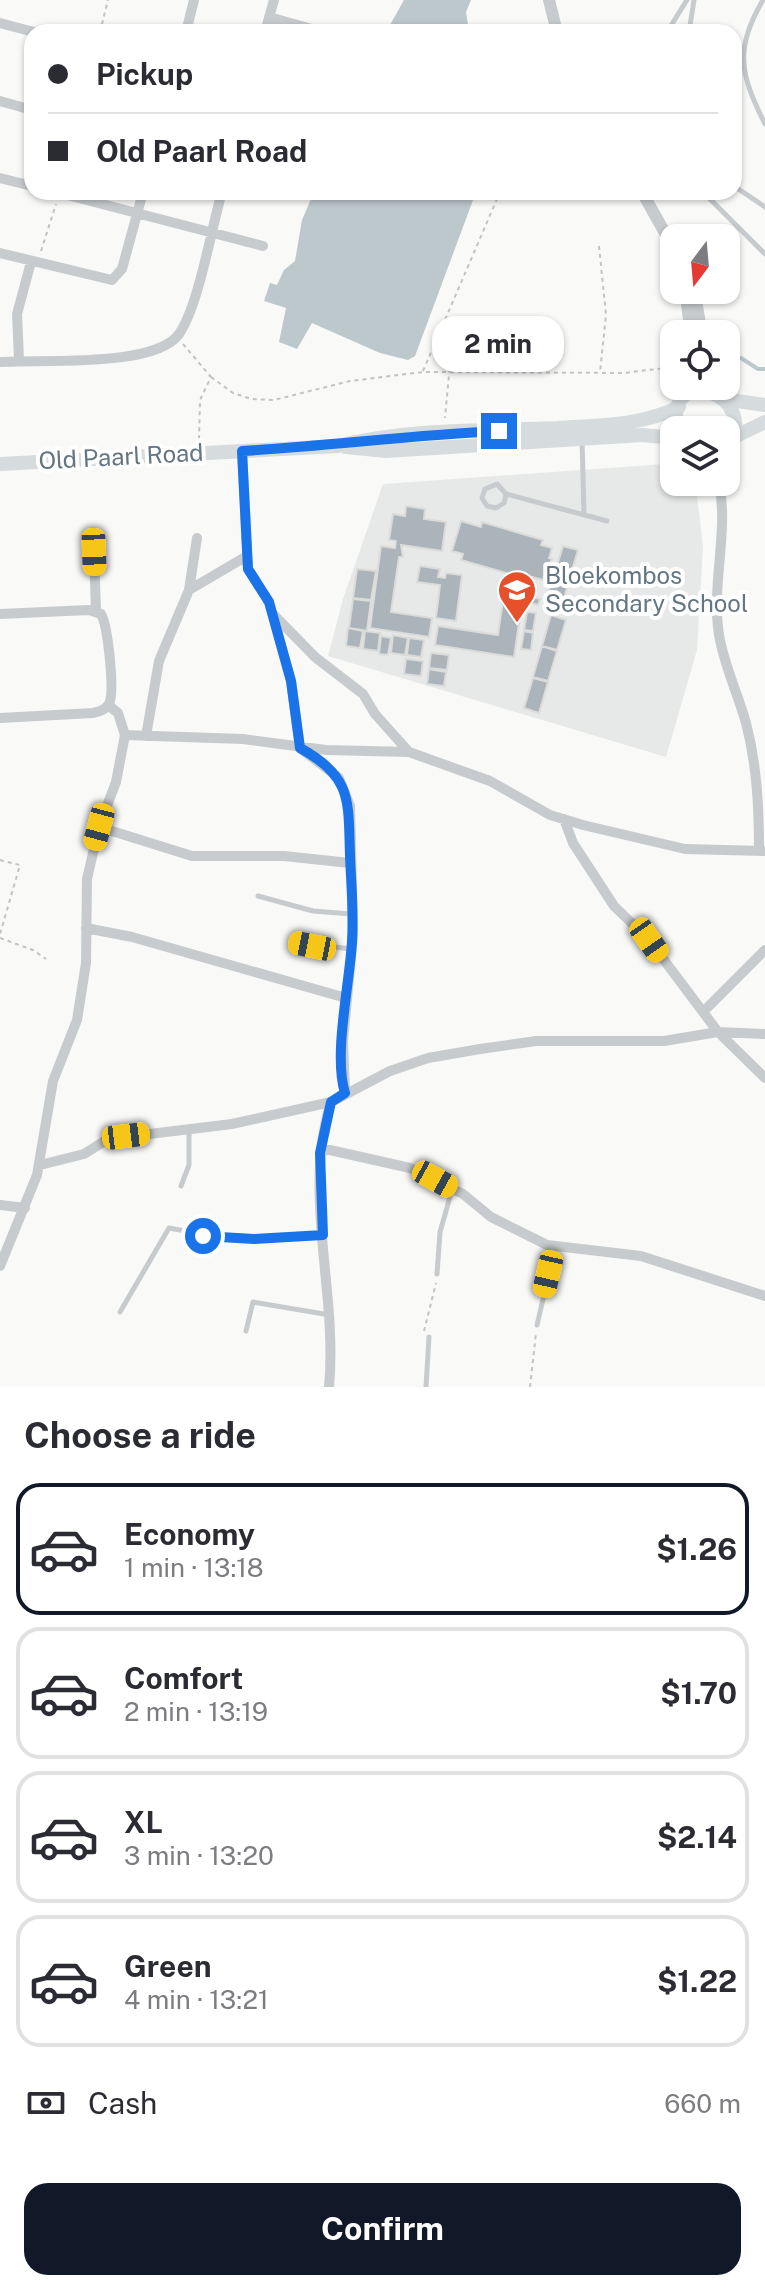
<!DOCTYPE html>
<meta charset="utf-8">
<style>
:root{--surface:#fff;--page:#f7f7f7;--text:#2b2b33;--muted:#7c7c81;--line:#e1e1e2;--accent:#111827}
body{margin:0;font-family:"Public Sans",sans-serif;background:var(--page);color:var(--text);height:100vh;display:flex;flex-direction:column;font-size:30px;white-space:nowrap}
*{box-sizing:border-box;margin:0}
p{font-size:26px;color:var(--muted)}
.icon{flex:none;width:44px;height:44px;fill:none;stroke:currentColor;stroke-width:2;stroke-linecap:round;stroke-linejoin:round}
.map{position:relative;height:1387px;overflow:hidden}
.sheet{display:flex;flex-direction:column;background:var(--surface);flex:1}
.sheet>*{flex:none}
.guide{position:absolute;left:24px;top:24px;width:718px;height:176px;border-radius:24px;box-shadow:0 2px 6px #0004;display:grid;align-content:center;height:176px;padding:0 24px;background:var(--surface)}
.needle{width:52px;rotate:196deg}
.buttons{position:absolute;left:660px;top:224px;display:grid;gap:16px}
.buttons a{display:grid;place-items:center;width:80px;height:80px;border-radius:16px;background:var(--surface);box-shadow:0 2px 6px #0004;font-size:40px}
.end{position:absolute;width:36px;height:36px;margin:-18px;border:10px solid #1a73e8;background:#fff;box-shadow:0 0 0 4px #fff}
.from{border-radius:50%}
.bubble{position:absolute;height:56px;border-radius:24px;background:var(--surface);box-shadow:0 2px 6px #0004;font-size:26px;font-weight:700;line-height:56px;text-align:center}
.car{position:absolute;width:24px;height:48px;margin:-24px -12px;border-radius:10px;box-shadow:0 0 6px 2px #0007;background:linear-gradient(#f5c518 24%,#345 0 40%,#f5c518 0 76%,#345 0 86%,#f5c518 0)}
.guide b{display:flex;align-items:center;gap:28px;height:76px;font-size:30px}
.guide b+b{border-top:2px solid var(--line)}
.guide i{width:20px;height:20px;background:var(--text)}
ul{padding:0;list-style:none}
li{display:flex;align-items:center;gap:24px;height:132px;margin:0 16px 12px;padding:0 8px;border:4px solid var(--line);border-radius:24px}
li div{flex:1}
li b{display:block;font-size:30px}
li em{font-style:normal;font-weight:700}
li.on{border-color:var(--accent)}
li>.icon{width:72px;height:72px;stroke-width:1.5}
h2{padding:0 24px;font-size:36px;line-height:96px}
.pay{display:flex;align-items:center;gap:20px;height:88px;padding:0 24px;font-size:30px}
.pay p{margin-inline-start:auto}
.action{display:flex;gap:16px;margin-top:auto;padding:16px 24px}
.action a{flex:1;height:92px;border-radius:24px;background:var(--accent);color:#fff;font-size:32px;font-weight:700;line-height:92px;text-align:center}
.map>svg:first-child{display:block}
</style>
<div class="map">
<svg width="765" height="1387" viewBox="0 0 765 1387">
<rect width="100%" height="100%" fill="#f9f9f7"/>
<path fill="#e7e8e8" d="M665,464l9,9v9h9l14,14 6,50 -6,104 -31,107 -338,-101 15,-57 40,-115z"/>
<path fill="#bdc8cc" d="M404,0h67l-5,12 2,13 11,7h-93z
M314,192h162l-61,164 -7,4 -28,-7 -68,-30 -15,26 -18,-7 7,-34 -22,-7 6,-18 7,2 7,-15 11,-9 7,-41z"/>
<g fill="none" stroke-linecap="round" stroke-linejoin="round">
<path stroke="#bdc8cc" stroke-width="4" d="M741,358l17,11h7"/>
</g>
<path fill="#abb4ba" stroke="#dbdbd9" stroke-width="2" d="M406,506l19,3 -1,10 22,3 -4,29 -41,-6 2,12h-4l-8,55 41,6 -3,19 -59,-9 11,-82 14,2 1,-7 -7,-1 4,-26 12,2z
M461,521l20,6 1,-5 61,18 -2,5 11,3 -3,10 3,1 -9,21 -11,-3 -1,3 -70,-20 2,-6 -11,-3z
M563,546l15,4 -9,30 -15,-4z
M420,566l20,3 -2,8 7,1 1,-5 16,2 -6,46 -20,-3 4,-33 -23,-3z
M357,569l19,2 -5,29 -18,-2z
M553,577l16,4 -9,31 -16,-5z
M505,586l19,3 -10,68 -79,-12 3,-19 60,9z
M525,595l15,4 -2,6 -15,-4z
M353,599l18,2 -4,30 -18,-3z
M527,612l9,1 -3,18 -9,-1z
M551,615l15,5 -9,30 -15,-4z
M348,628l15,3 -3,17 -14,-2z
M365,631l15,2 -2,18 -15,-2z
M524,631l9,2 -2,17 -10,-1z
M393,635l15,3 -3,17 -14,-2z
M381,636l10,2 -3,17 -9,-1z
M409,638l15,2 -3,17 -14,-2z
M542,646l15,5 -9,30 -15,-4z
M431,653l18,2 -2,15 -18,-2z
M406,659l17,2 -2,15 -17,-2z
M429,669l17,3 -2,14 -17,-2z
M533,678l15,4 -9,31 -15,-5z"/>
<g fill="none" stroke-linecap="round" stroke-linejoin="round">
<path stroke="#c1c3c5" stroke-width="2" stroke-dasharray="4 4" stroke-linecap="butt" d="M100,32l8,-32
M599,246l7,69 -6,57
M41,251l15,-47
M438,343l13,10 -6,65
M183,344l28,33 -11,23 -1,38
M423,371l77,-179
M211,377l22,16 18,6 23,1 76,-19 73,-9 200,1 51,-6
M0,860l20,5 -20,69
M0,938l33,12 13,9
M424,1331l12,-48
M530,1387l6,-54"/>
<path stroke="#c7cbce" stroke-width="5" d="M763,0c-29,49 -23,74 2,124
M667,32l20,-32
M689,32l5,-32
M734,186l31,21
M703,192l62,62
M582,439l2,75
M506,494l-2,9 -8,5 -9,-2 -5,-8 3,-9 12,-5 9,10 101,27
M258,896l55,15 38,3
M294,942l57,7
M181,1186l8,-21v-36
M437,1274l3,-42 12,-42
M120,1312l49,-84 55,10 98,-3
M537,1325l18,-77
M246,1331l7,-29 77,13
M426,1387l3,-50"/>
<path stroke="#c7cbce" stroke-width="10" d="M269,17l50,14
M0,23l34,9
M186,32l8,-32
M265,32l9,-32
M0,101l32,9
M0,178l32,8
M56,192l207,54
M0,253l112,27 10,-11 21,-77
M19,360l-2,-46 14,-52
M0,362c41,-3 155,6 179,-28 20,-29 32,-105 43,-142
M242,451l6,118 21,33 22,79 9,67 39,30 11,28 3,131 -10,103 2,53
M719,482c10,50 -8,102 0,153 5,30 19,59 27,88 11,42 13,85 13,128
M94,552l2,59
M189,590l58,-34
M0,614l89,-4 12,4c7,12 14,78 8,90 -4,6 -10,8 -16,9l-93,5
M273,614l42,43 48,37 12,20 34,38
M108,705l10,8 7,22 118,4 83,11 83,2 81,29 60,34 33,10 102,24 80,2
M146,736l13,-75 30,-71 8,-52
M564,819l9,24 41,63 35,34 69,92 47,46
M99,827l93,29h92l66,7
M86,928l46,9 214,61
M703,1012l62,-62
M321,1148l89,20 53,26 28,23 56,28 94,11 124,40
M40,1165l44,-11 24,-15 124,-15 99,-22 59,-31 38,-13 52,-9 56,-8h128l54,-9 47,2
M0,1205l25,3
M0,1266l37,-91 16,-94 24,-61 9,-57 1,-84 12,-52 17,-45 9,-47
M329,1387c9,-95 -27,-192 2,-285"/>
<path stroke="#c7cbce" stroke-width="12" d="M549,0l8,32
M642,192l32,57
M685,290l6,44
M694,290l8,44"/>
<path stroke="#d6dbde" stroke-width="14" d="M730,400l35,5
M677,430c-13,-72 88,-32 49,16
M734,437l31,-15
M346,447l40,4 256,-16 32,3
M0,464l338,-18c71,-18 148,-15 220,-18 41,-3 83,-2 121,-21"/>
</g>
<g fill="none" stroke-linecap="round" stroke-linejoin="round">
<path stroke="#1a73e8" stroke-width="10" d="M203,1236l51,3 69,-4 -3,-82 11,-51 14,-9c-12,-38 5,-111 7,-152 2,-29 -1,-58 -2,-86 -2,-54 3,-78 -50,-107l-9,-67 -22,-79 -21,-33 -6,-118c86,-5 171,-16 257,-20"/>
</g>
<defs>
<g id="school-pin" transform="scale(2)"><path d="M0 17L-7.5 6A9.5 9.5 0 1 1 7.5 6Z" fill="#e6502a" stroke="#fff"/><path d="M0-5L7-2L0 1L-7-2ZM-4 1L0 2.5L4 1V4Q0 6-4 4Z" fill="#fff"/></g>
</defs>
<g fill-rule="evenodd">
<use href="#school-pin" x="517" y="590"/>
</g>
<g text-anchor="middle" stroke-width="8" stroke-linejoin="round" paint-order="stroke">
<g font-size="24" fill="#647682" stroke="#fff">
<text transform="translate(121 457) rotate(-3)" y="8">Old Paarl Road</text>
</g>
<g font-size="24" fill="#647682" stroke="#fff" text-anchor="start">
<text x="545" y="584">Bloekombos<tspan x="545" dy="28">Secondary School</tspan></text>
</g>
</g>
</svg>
<div class="buttons">
<a><svg class="needle" viewBox="-14 -14 28 28"><path d="M0-13l5 13h-10z" fill="#e53935"/><path d="M0 13l5-13h-10z" fill="#7c7c81"/></svg></a>
<a><svg class="icon" aria-label="locate" viewBox="0 0 24 24"><circle cx="12" cy="12" r="6"/><path d="M12 2v4M12 18v4M2 12h4M18 12h4"/></svg></a>
<a><svg class="icon" aria-label="layers" viewBox="0 0 24 24"><path d="M12 4l9 5-9 5-9-5zM3 14l9 5 9-5"/></svg></a>
</div>
<i class="end from" style="left:203px;top:1236px"></i>
<i class="end" style="left:499px;top:431px"></i>
<div class="bubble" style="left:432px;top:316px;width:132px">2 min</div>
<i class="car" style="left:94px;top:552px;rotate:178deg"></i>
<i class="car" style="left:99px;top:827px;rotate:195deg"></i>
<i class="car" style="left:649px;top:940px;rotate:145deg"></i>
<i class="car" style="left:312px;top:946px;rotate:281deg"></i>
<i class="car" style="left:126px;top:1136px;rotate:83deg"></i>
<i class="car" style="left:435px;top:1179px;rotate:119deg"></i>
<i class="car" style="left:548px;top:1274px;rotate:193deg"></i>
<div class="guide">
<b><i class="from"></i>Pickup</b>
<b><i></i>Old Paarl Road</b>
</div>
</div>
<section class="sheet">
<h2>Choose a ride</h2>
<ul>
<li class="on"><svg class="icon" aria-label="car" viewBox="0 0 24 24"><path d="M5 17H2v-5l4-1 3-4h7l3 4 3 1v5h-3M9 17h6M6 11h13"/><circle cx="7" cy="17" r="2"/><circle cx="17" cy="17" r="2"/></svg><div><b>Economy</b><p>1 min · 13:18</p></div><em>$1.26</em></li>
<li><svg class="icon" aria-label="car" viewBox="0 0 24 24"><path d="M5 17H2v-5l4-1 3-4h7l3 4 3 1v5h-3M9 17h6M6 11h13"/><circle cx="7" cy="17" r="2"/><circle cx="17" cy="17" r="2"/></svg><div><b>Comfort</b><p>2 min · 13:19</p></div><em>$1.70</em></li>
<li><svg class="icon" aria-label="car" viewBox="0 0 24 24"><path d="M5 17H2v-5l4-1 3-4h7l3 4 3 1v5h-3M9 17h6M6 11h13"/><circle cx="7" cy="17" r="2"/><circle cx="17" cy="17" r="2"/></svg><div><b>XL</b><p>3 min · 13:20</p></div><em>$2.14</em></li>
<li><svg class="icon" aria-label="car" viewBox="0 0 24 24"><path d="M5 17H2v-5l4-1 3-4h7l3 4 3 1v5h-3M9 17h6M6 11h13"/><circle cx="7" cy="17" r="2"/><circle cx="17" cy="17" r="2"/></svg><div><b>Green</b><p>4 min · 13:21</p></div><em>$1.22</em></li>
</ul>
<div class="pay"><svg class="icon" aria-label="cash" viewBox="0 0 24 24"><path d="M3 7h18v10H3z"/><circle cx="12" cy="12" r="2"/></svg>Cash<p>660 m</p></div>
<div class="action"><a>Confirm</a></div>
</section>
